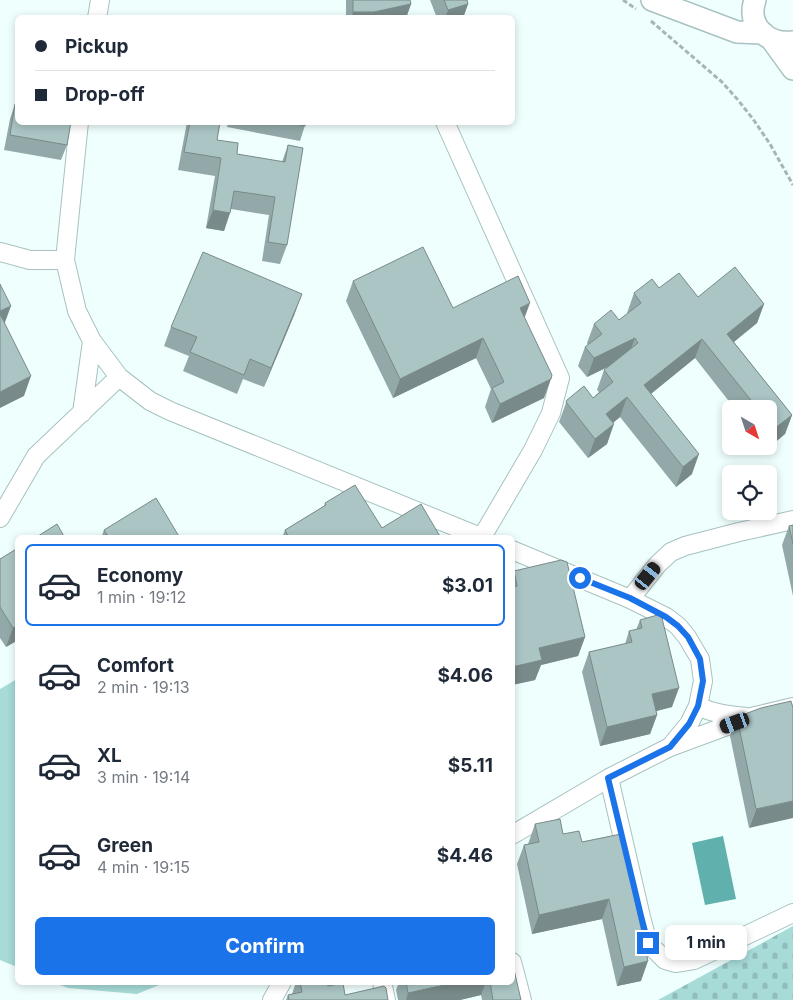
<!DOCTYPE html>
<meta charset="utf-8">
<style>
:root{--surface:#fff;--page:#f2f2f3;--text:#1f2937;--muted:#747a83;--line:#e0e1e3;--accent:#1a73e8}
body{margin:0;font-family:Inter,sans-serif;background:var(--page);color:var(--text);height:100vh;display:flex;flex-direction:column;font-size:19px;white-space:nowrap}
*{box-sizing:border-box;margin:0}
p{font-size:16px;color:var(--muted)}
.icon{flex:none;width:28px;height:28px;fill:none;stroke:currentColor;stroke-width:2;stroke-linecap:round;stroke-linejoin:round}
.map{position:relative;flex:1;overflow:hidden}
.panel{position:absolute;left:15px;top:535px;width:500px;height:450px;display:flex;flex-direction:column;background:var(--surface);border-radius:8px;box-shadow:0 2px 8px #0003}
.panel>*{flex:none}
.hud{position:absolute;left:15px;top:15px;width:500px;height:110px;border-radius:8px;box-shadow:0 2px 8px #0003;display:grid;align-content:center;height:110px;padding:0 20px;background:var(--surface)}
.needle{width:32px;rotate:141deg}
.fabs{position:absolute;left:722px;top:400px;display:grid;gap:10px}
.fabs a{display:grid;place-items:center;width:55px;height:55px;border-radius:8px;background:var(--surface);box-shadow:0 2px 8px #0003;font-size:25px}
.end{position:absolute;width:22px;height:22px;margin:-11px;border:6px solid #1a73e8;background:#fff;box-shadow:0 0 0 2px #fff}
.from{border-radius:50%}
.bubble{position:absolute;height:35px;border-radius:8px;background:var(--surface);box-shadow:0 2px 8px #0003;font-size:16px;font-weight:700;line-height:35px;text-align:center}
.car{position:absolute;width:15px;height:30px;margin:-15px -8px;border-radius:6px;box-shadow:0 0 4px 1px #0007;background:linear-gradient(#222 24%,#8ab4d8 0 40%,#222 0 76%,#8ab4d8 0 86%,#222 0)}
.hud b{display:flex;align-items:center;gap:18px;height:48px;font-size:19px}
.hud b+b{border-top:1px solid var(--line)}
.hud i{width:12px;height:12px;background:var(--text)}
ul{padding:9px 0 0;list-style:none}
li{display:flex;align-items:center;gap:15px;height:82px;margin:0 10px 8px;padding:0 10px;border:2px solid transparent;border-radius:8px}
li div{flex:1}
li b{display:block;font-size:19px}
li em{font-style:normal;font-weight:700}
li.current{border-color:var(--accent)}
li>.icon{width:45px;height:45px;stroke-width:1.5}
.cta{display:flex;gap:10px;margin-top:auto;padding:10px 20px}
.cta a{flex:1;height:58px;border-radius:8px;background:var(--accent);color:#fff;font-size:20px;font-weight:700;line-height:58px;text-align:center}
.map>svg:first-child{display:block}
</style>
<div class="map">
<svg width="793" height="1000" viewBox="0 0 793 1000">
<defs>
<pattern id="cemetery-stones" width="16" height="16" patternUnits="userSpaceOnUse" patternTransform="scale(1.25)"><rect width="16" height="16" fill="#a7dbd8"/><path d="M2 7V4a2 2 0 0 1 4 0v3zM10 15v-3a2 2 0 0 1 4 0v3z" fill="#90bcba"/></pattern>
</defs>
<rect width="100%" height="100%" fill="#effffe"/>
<path fill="#a7dbd8" d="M17,679v288l-17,-7v-271z
M55,983v-1l109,1 -27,11 -69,-6z"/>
<path fill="url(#cemetery-stones)" d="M793,926v74h-135z"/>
<path fill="#60b1ad" d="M723,836l13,63 -31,6 -13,-62z"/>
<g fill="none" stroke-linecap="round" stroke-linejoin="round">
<g stroke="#a7c2c0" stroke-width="20">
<path id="minor" d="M97,18l3,-18
M79,122l-14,138 12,51 15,30 27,36 31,24 20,10 313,127
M445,122l115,256 -9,35 -18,37 -51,87
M0,252l30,8h35
M82,413l10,-72
M0,518l36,-62 83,-79
M512,550l118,49 36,18 12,9 9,11 13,22 3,22 -5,25 -9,18 -19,23
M630,599l28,-35 13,-12 14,-6 54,-14 54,-12
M698,706c16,8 30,9 48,11
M609,778l32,139 7,26 17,17 10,3 19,-3 99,-47
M512,835l97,-57 61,-31 81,-30 42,-10
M512,962l10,38
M382,982l4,18
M272,1000l10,-18"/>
</g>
<g stroke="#a7c2c0" stroke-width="24">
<path id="major" d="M652,0l85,32 26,1
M755,0c-9,26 13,45 38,42
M772,40l21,29"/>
</g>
<path stroke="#a7b6b5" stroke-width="3" stroke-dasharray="5 2.5" stroke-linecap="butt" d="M623,0l13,9
M651,21l71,61 16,18 15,19 17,25 23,41"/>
<use href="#minor" stroke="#fff" stroke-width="18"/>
<use href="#major" stroke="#fff" stroke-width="21"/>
</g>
<path fill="#93a9a9" d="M346,0h64l1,4 -5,14h-60z
M430,0h37l1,4 -5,14h-26z
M15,104l52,41 -6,15 -57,-10 6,-31z
M187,122h33l-3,18 20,14 45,8 6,-17 -1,100 -7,19 -18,-3 7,-46 -38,-6 -7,22 -18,-3 9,-52 -37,-6z
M228,122h78l-6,19 -73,-14z
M353,281l100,27 72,11 19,79 -52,25 -7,-16 6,-18 -15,-31 -83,40 -47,-97z
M659,288l39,9 66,7 -7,19 -23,19 58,73 -7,19 -18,15 -2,-3h4v-37h-34l-40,-51 -44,36 41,80 -16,13 -56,-70 -7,6 -6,21 -19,14 -29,-36 8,-22 26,-2 6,-6 -2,-2 7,-20 6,-4 -23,11 -9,-11 7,-19 3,-2 -1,-2 7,-19 25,-4 9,-6 -1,-1 7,-20z
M295,313l-31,74 -21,-8 -6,15 -54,-23 6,-15 -25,-10 7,-19z
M325,503l57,25 59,10h-159l3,-8 39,-24z
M793,525v71l-11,-51 7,-19z
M104,530l76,8h-79z
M0,559l18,81 -12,7 -6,-9z
M514,571l71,66 -7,19 -37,9 -6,15 -23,5v-111z
M640,620l32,87 -16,4 1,4 -7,19 -50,12 -18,-74 7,-20 36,-8 4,-13 7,-1z
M793,708l-44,120 -19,-92 7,-19z
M535,824l28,10 19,8 39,-8 20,147 -24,5 -15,-67 -70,15 -15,-70 7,-19 4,-1z
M296,982h31l1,4 17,9 43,5h-102l2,-5 4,-1z
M399,982h113l9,18h-39l-1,-5 -21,5h-62l-2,-10z"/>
<path fill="#788a89" d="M411,4l-5,14h-55l2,-6z
M468,4l-5,14h-18l3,-8z
M213,210l17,3 -6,18 -18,-3z
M302,294l-7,19 -31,74 7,-19z
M530,303l-7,19 -3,-14z
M764,304l-7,19 -37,30 7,-19z
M11,306l-7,19 -4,2v-16z
M483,338l-7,20 -83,40 7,-19z
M635,338l-7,19 -41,20 7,-19z
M702,339l-7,19 -58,47 7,-20z
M31,376l-7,20 -24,12v-16z
M551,379l-7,19 -52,25 8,-19z
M627,397l-7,20 -21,17 7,-20z
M792,415l-7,19 -18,15 1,-3h1v-2l5,-15z
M614,424l-7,20 -19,14 7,-19z
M699,454l-7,20 -16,13 7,-20z
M18,625v15l-12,7 7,-19z
M585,637l-7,19 -37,9 -6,15 -23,5v-18l27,-19z
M679,688l-7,19 -27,7 7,-20z
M657,715l-7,19 -50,12 7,-19z
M793,801v17l-44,10 7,-19z
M609,899l-7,20 -70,15 7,-19z
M648,961l-7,20 -24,5 7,-19z
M458,982h28l-5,13 -21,5h-54l2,-7z"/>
<path fill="#abc5c4" stroke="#788a89" d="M353,0h57l1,4 -37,8h-21z
M444,0h23l1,4 -20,6z
M15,104h3v18h53l-4,23 -57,-10z
M190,122h30l-3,18 21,3 -1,11 48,8 3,-17 15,3 -16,97 -19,-3 7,-45 -41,-6 -4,22 -17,-3 8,-52 -37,-6z
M288,122h18l-1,4z
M423,247l30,61 65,-32 12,27 -10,5 32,67 -1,4 -51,25 -8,-16 12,-6 -21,-44 -83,41 -47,-98z
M203,252l99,42 -31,74 -21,-9 -6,16 -54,-23 7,-15 -26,-10z
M735,267l29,37 -37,30 65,81 -18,14 -5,-6v-14h-11l-56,-70 -58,46 55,69 -16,13 -56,-70 -21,17 8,10 -19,15 -29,-37 1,-2 17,-14 9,12 20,-16 -9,-12 34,-27 -3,-5 -41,20 -9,-11 17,-13 -8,-10 17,-14 8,10 22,-17 -7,-10 18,-14 7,9 20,-15 19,24z
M0,284l11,22 -11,5z
M0,314l31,62 -31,16z
M355,485l27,43 39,-24 20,34h-152l-4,-8 41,-25 -1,-2z
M156,498l24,40h-71l-5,-8z
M57,524l8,14h-30z
M793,525v19l-4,-18z
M18,548v77l-5,3 -13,-21v-48z
M561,560l6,2 18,75 -46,11 3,12 -30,7v-80l5,-1 -3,-15z
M661,614l18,74 -27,6 5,21 -50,12 -18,-75 43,-10 -3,-11 13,-3 -2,-8z
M791,701l2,7v93l-37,8 -19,-92 24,-9z
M560,819l3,15 16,-3 3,11 39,-8 27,127 -24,6 -15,-68 -70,16 -15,-70 15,-3 -4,-18z
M512,961l9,39h-28l-3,-18h22z
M300,982h27l1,4 15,-3 2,12 39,-9 2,2 2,12h-99l-1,-5 14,-3z
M406,982h52l-50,11z"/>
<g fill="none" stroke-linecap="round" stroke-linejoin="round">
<path stroke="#1a73e8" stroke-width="6" d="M580,578l50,20 36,19 12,9 10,11 12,22 3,22 -5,25 -9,18 -19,23 -62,31 33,138 7,27"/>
</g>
</svg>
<div class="fabs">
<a><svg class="needle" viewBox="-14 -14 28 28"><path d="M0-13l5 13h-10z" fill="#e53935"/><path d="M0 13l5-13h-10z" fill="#747a83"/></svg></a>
<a><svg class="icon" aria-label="locate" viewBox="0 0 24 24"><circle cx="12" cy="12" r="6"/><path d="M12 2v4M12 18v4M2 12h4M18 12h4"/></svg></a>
</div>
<i class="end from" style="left:580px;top:578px"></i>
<i class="end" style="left:648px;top:943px"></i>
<div class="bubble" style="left:665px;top:925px;width:82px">1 min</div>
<i class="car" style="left:648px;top:576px;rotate:39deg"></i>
<i class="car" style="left:735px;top:723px;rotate:250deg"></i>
<div class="hud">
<b><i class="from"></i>Pickup</b>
<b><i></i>Drop-off</b>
</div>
<section class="panel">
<ul>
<li class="current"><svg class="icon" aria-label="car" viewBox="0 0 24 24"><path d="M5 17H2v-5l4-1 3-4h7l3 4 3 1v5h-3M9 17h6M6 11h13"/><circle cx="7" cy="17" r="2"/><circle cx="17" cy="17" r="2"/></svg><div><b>Economy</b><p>1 min · 19:12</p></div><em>$3.01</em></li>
<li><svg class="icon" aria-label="car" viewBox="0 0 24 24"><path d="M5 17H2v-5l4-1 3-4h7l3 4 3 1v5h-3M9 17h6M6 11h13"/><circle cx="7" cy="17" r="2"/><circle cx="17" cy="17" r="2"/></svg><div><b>Comfort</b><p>2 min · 19:13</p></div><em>$4.06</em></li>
<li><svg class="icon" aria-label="car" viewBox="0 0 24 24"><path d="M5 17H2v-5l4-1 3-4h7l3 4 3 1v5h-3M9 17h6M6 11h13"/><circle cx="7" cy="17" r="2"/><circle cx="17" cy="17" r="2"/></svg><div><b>XL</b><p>3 min · 19:14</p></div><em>$5.11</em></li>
<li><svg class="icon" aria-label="car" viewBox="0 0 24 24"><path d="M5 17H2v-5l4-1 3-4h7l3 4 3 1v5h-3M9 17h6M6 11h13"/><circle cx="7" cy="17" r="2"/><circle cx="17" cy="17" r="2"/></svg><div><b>Green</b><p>4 min · 19:15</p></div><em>$4.46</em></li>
</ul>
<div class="cta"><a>Confirm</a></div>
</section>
</div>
